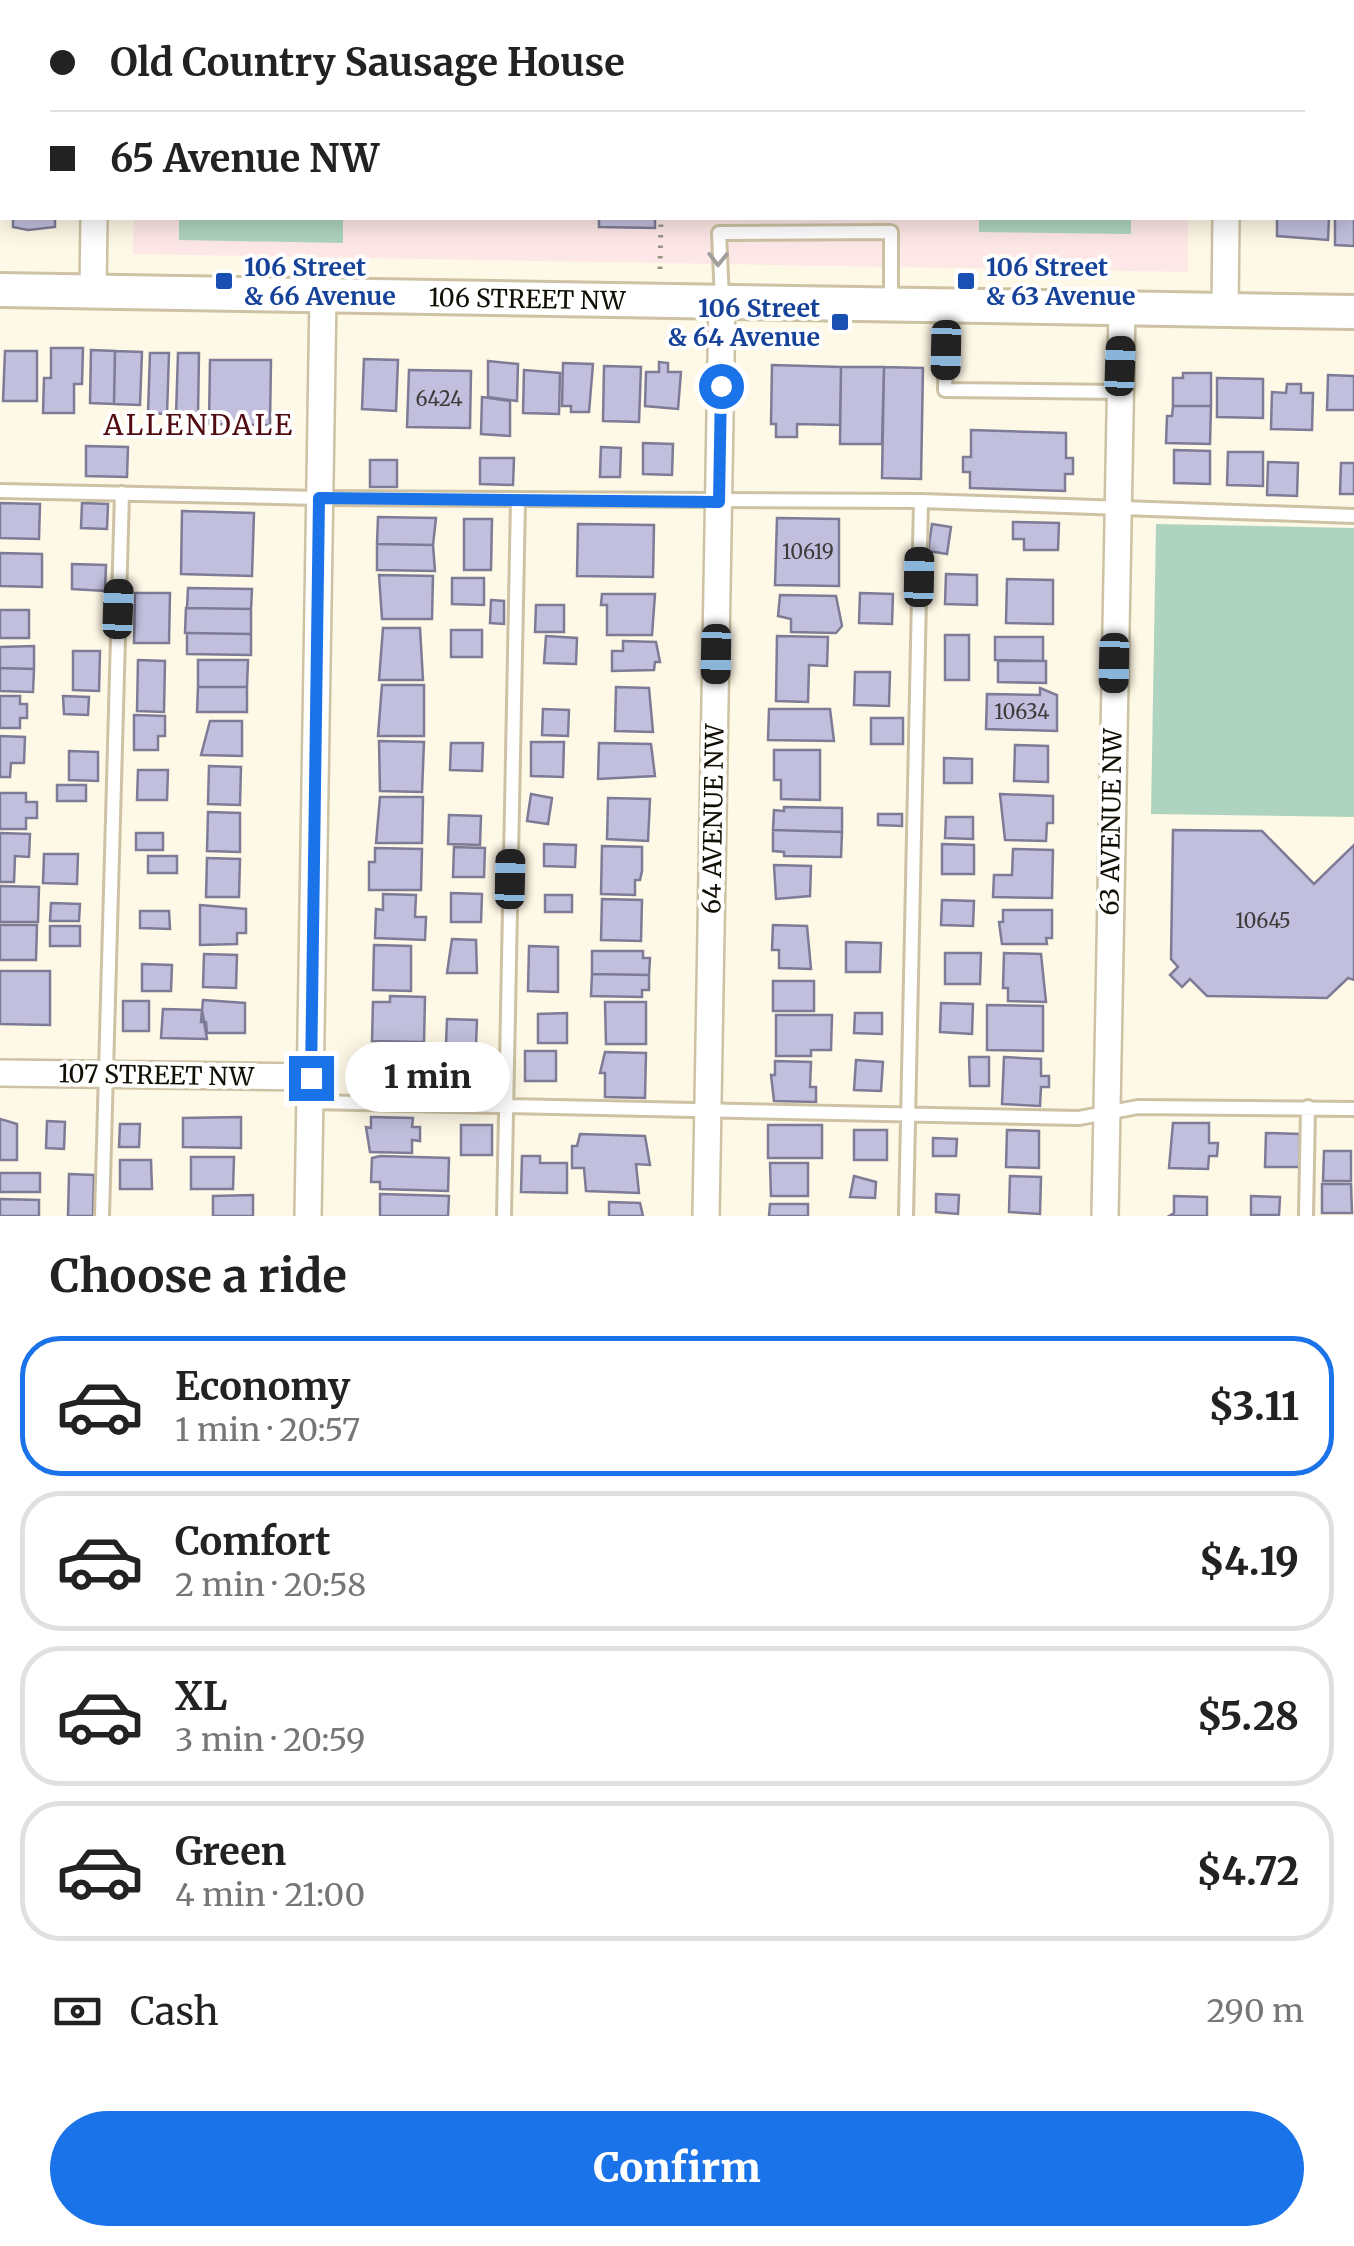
<!DOCTYPE html>
<meta charset="utf-8">
<style>
:root{--surface:#fff;--page:#f2f2f2;--text:#222;--muted:#767676;--line:#e0e0e0;--accent:#1a73e8}
body{margin:0;font-family:Merriweather,serif;background:var(--page);color:var(--text);height:100vh;display:flex;flex-direction:column;font-size:38px;white-space:nowrap}
*{box-sizing:border-box;margin:0}
p{font-size:32px;color:var(--muted)}
.icon{flex:none;width:55px;height:55px;fill:none;stroke:currentColor;stroke-width:2;stroke-linecap:round;stroke-linejoin:round}
.map{position:relative;height:1216px;overflow:hidden}
.details{display:flex;flex-direction:column;background:var(--surface);flex:1}
.details>*{flex:none}
.top-card{position:absolute;left:0px;top:0px;width:1355px;height:220px;box-shadow:0 5px 25px #0003;display:grid;align-content:center;height:220px;padding:0 50px;background:var(--surface)}
.end{position:absolute;width:45px;height:45px;margin:-22px;border:12px solid #1a73e8;background:#fff;box-shadow:0 0 0 5px #fff}
.from{border-radius:50%}
.bubble{position:absolute;height:70px;border-radius:35px;background:var(--surface);box-shadow:0 5px 25px #0003;font-size:32px;font-weight:800;line-height:70px;text-align:center}
.car{position:absolute;width:30px;height:60px;margin:-30px -15px;border-radius:12px;box-shadow:0 0 8px 2px #0007;background:linear-gradient(#222 24%,#8ab4d8 0 40%,#222 0 76%,#8ab4d8 0 86%,#222 0)}
.top-card b{display:flex;align-items:center;gap:35px;height:95px;font-size:38px}
.top-card b+b{border-top:2px solid var(--line)}
.top-card i{width:25px;height:25px;background:var(--text)}
ul{padding:0;list-style:none}
li{display:flex;align-items:center;gap:30px;height:140px;margin:0 20px 15px;padding:0 30px;border:5px solid var(--line);border-radius:40px}
li div{flex:1}
li b{display:block;font-size:38px}
li em{font-style:normal;font-weight:800}
li.current{border-color:var(--accent)}
li>.icon{width:90px;height:90px;stroke-width:1.5}
h2{padding:0 50px;font-size:45px;line-height:120px}
.pay{display:flex;align-items:center;gap:25px;height:110px;padding:0 50px;font-size:38px}
.pay p{margin-inline-start:auto}
.action{display:flex;gap:20px;margin-top:auto;padding:20px 50px}
.action a{flex:1;height:115px;border-radius:60px;background:var(--accent);color:#fff;font-size:40px;font-weight:800;line-height:115px;text-align:center}
.map>svg:first-child{display:block}
</style>
<div class="map">
<svg width="1354" height="1216" viewBox="0 0 1354 1216">
<rect width="100%" height="100%" fill="#fef8e6"/>
<path fill="#fee8e7" d="M136,0h1056l-1056,2z
M134,218h1054v54l-1055,-18z"/>
<path fill="#aed4c0" d="M183,0h163l-164,2z
M982,0h152l-152,2z
M179,218h164v25l-164,-3z
M979,218h152v16l-152,-2z
M1156,524l198,4v289l-203,-3z"/>
<path fill="#c1bfdd" stroke="#7e7b96" stroke-width="2.5" d="M551,0h388v2z
M1354,202v44l-19,-1v-27h17z
M13,218h42v9l-27,3 -15,-3z
M599,218h56v10l-56,-1z
M1277,218h52l-1,22 -51,-4z
M51,348h32l-1,36h-8v29h-31l1,-35h7z
M91,350l24,1 -1,53 -24,-1z
M5,351h32v50h-34z
M115,351l27,1 -2,53 -26,-1z
M150,353h19l-2,61 -19,-1z
M178,353h21l-1,63 -22,-1z
M364,359l34,1 -2,51 -34,-2z
M210,360h61l-1,65 -61,-1z
M488,361l30,3 -1,37 -29,-4z
M659,362l9,1v9h13l-3,37 -33,-3 1,-34h13z
M563,363l30,1 -4,48h-18v-6h-9z
M772,365l69,2 -1,58 -43,-1v13h-21v-13h-5z
M604,366l37,1 -2,55 -36,-1z
M841,367h43l-2,77h-42z
M884,367l39,1 -2,111 -39,-1z
M409,370l62,1 -1,57 -63,-1z
M524,370l36,3 -1,41 -36,-1z
M1183,373h28v33h-38v-28h10z
M1328,375l26,1v34h-27z
M1217,378l46,1v39l-46,-1z
M1287,384h14v9h12l-1,37 -41,-1 1,-37 14,1z
M482,397l28,4v35l-29,-2z
M1173,406h38l-1,38 -44,-1 1,-27h5z
M971,430l95,3v25h7v16h-8v17l-95,-3v-16h-7v-15h8z
M643,443l30,1 -1,31 -29,-1z
M86,446l42,1 -1,30 -41,-1z
M601,447l20,1 -1,29h-20z
M1174,450l36,1v33l-36,-1z
M1228,452h35v34l-36,-1z
M480,458h34l-1,27 -33,-1z
M370,460h27v27h-27z
M1268,462l30,1 -1,33 -30,-1z
M1341,463h13v31h-14z
M0,503l40,1 -1,35 -39,-1z
M82,503l26,1 -1,25 -26,-1z
M182,511l72,2 -2,63 -71,-2z
M378,517l58,1 -3,27 -56,-1z
M777,518l62,1v67l-64,-1z
M464,519h28l-1,51h-27z
M1013,522l46,1 -1,27h-34v-11h-11z
M578,524l76,1 -1,52 -76,-1z
M932,524l19,3 -4,27 -19,-3z
M377,544l56,1 2,26 -58,-1z
M0,553l42,1v33l-42,-1z
M72,564l34,1 -1,26 -33,-2z
M946,574l31,1v30l-32,-1z
M379,575l54,1 -1,43h-50z
M452,578h32v27l-32,-1z
M1007,579l46,1v44l-47,-1z
M188,588l64,1 -1,20 -64,-1z
M135,593h35l-1,50h-35z
M860,593l33,1 -1,30 -33,-1z
M602,594h53l-3,41h-45v-30h-6z
M780,595l56,1 6,30 -6,7 -45,-1v-13l-13,-3z
M491,600l13,1v23l-14,-1z
M536,605h28v27h-29z
M186,608l65,1v25l-66,-1z
M0,610h29v28h-29z
M383,628h37l3,52h-44z
M451,630h31v27h-31z
M187,633l64,1v21l-64,-1z
M945,635h24v45h-24z
M546,636l31,2 -1,26 -32,-1z
M777,636l51,1 -1,29 -18,-1 -1,37 -32,-1z
M995,637h48v24l-48,-1z
M623,641l33,1 4,20h-5l-1,8 -42,1v-20h11z
M34,646v23l-34,-1v-21z
M73,651h27l-1,40 -26,-1z
M138,660l27,1 -1,51 -27,-1z
M198,660h50l-1,27h-49z
M998,661h48v22l-48,-1z
M0,668l34,1 -1,23 -33,-1z
M855,672h35l-1,34 -35,-1z
M382,685h42v51h-46z
M198,687h49v25h-50z
M616,687l33,1 4,44 -38,-1z
M1040,688l17,7v36l-71,-2 1,-35 53,1z
M0,696h20v8h7v14h-7v10h-20z
M63,696l26,1 -1,18 -24,-1z
M543,709l26,1 -1,26 -26,-1z
M769,709h61l4,32 -66,-1z
M134,715l31,1v20h-7v14h-24z
M871,718h32v26h-32z
M210,721h32v35l-41,-1z
M0,736l25,1 -1,26h-13l-1,14h-10z
M379,741l45,1 -2,50 -42,-1z
M531,742h33l-1,35 -32,-1z
M451,743h32l-1,28 -32,-1z
M599,743l52,1 4,32 -57,3z
M1015,745l33,1v36l-34,-1z
M774,750h46v50l-39,-1v-19h-7z
M69,751l29,1v29l-29,-1z
M944,758l28,1v24h-28z
M209,766l32,1 -1,38 -32,-1z
M138,770h30l-1,30h-30z
M57,785h29v16h-29z
M0,793h26v9h11v16h-11v11h-26z
M531,794l21,4 -4,26 -21,-3z
M1000,794l53,2v27h-6l-1,18 -41,-1z
M380,797h43l-1,46h-46z
M608,798l42,1 -2,42 -41,-2z
M784,807l58,1v24l-69,-2 1,-20 10,1z
M208,812l32,1v39l-33,-1z
M878,814h24v12l-24,-1z
M449,815l32,1 -1,29 -32,-1z
M946,817h27v22l-28,-1z
M773,830l69,2 -1,25 -57,-1v-4l-11,-1z
M1173,830l89,1 52,53 40,-39v135l-6,-2 -21,20 -120,-2 -17,-17 -8,8 -12,-12 8,-8 -7,-8z
M0,833l30,1 -1,23 -14,-1 -1,26h-14z
M136,833h27v17h-27z
M544,844l32,1 -1,22 -31,-1z
M942,844l32,1v29h-32z
M602,846l40,1v24l-2,9h-5v15l-34,-1z
M454,847l31,1 -1,29h-31z
M375,848l47,1 -1,41h-52v-28h6z
M1013,849l40,1 -1,48 -59,-1 1,-22h18z
M44,854h34l-1,30 -34,-1z
M148,856h29v17h-29z
M207,858l33,1 -1,38h-33z
M774,865l37,1 -1,30 -34,3z
M0,886l39,1 -1,35h-38z
M451,893l31,1 -1,28h-30z
M383,894l33,1 -1,22h11l-1,23 -50,-2 1,-29 7,1z
M545,895h27v17h-27z
M602,899l40,1 -1,41 -40,-1z
M942,900l32,1 -1,25 -32,-1z
M51,903l29,1 -1,17h-29z
M200,905l46,4v24h-9v11l-37,1z
M1003,910h49v28h-6l1,6h-45l-3,-22h4z
M140,911h29l1,18 -30,-1z
M0,925h37l-1,35h-36z
M773,925l34,1 4,43 -32,-1v-18h-7z
M50,926h30v20h-30z
M452,939l24,1 1,33h-30z
M846,942l35,1 -1,29h-34z
M374,945l37,1v45l-38,-1z
M529,946l29,1v45l-30,-1z
M592,951h51v7h7l-1,17 -57,-1z
M945,953h36l-1,31h-35z
M1004,953l37,1 5,48 -38,-1v-13h-5z
M204,954l33,1 -1,33 -33,-1z
M142,964l30,1 -1,26h-29z
M0,971h50v54l-50,-1z
M592,974l57,1v15h-7v7l-51,-1z
M773,981h41v30h-41z
M390,996l35,1 -1,45 -52,-1 1,-39h17z
M203,1000l42,3v30h-38l-1,-11h-5z
M123,1001h26v30h-26z
M605,1002h41v42h-40z
M941,1003l32,1 -1,30 -32,-2z
M987,1005l56,1v45l-56,-1z
M163,1009l39,1 5,29 -46,-1z
M567,1013v30h-29v-29z
M855,1013h27v21l-28,-1z
M776,1015h56l-1,35h-20v6h-35z
M447,1019l30,1 -1,25h-30z
M374,1048h44l-1,47h-37v-16l-6,-1z
M525,1051h31v30h-31z
M605,1052l41,1 -1,45 -40,-1v-24h-5z
M470,1057h26l-1,20 -25,-1z
M969,1057h20v29h-19z
M1004,1057l37,2v17h8v11h-8l-1,19 -38,-2z
M856,1060l27,2 -2,29 -27,-1z
M775,1061l36,1 -1,25h6v15l-42,-1 -3,-26h4z
M241,1117v31l-58,-1v-29z
M371,1117l42,1 -1,9h8v14l-8,-1v13l-42,-1 -4,-25 5,1z
M0,1119l17,5v36h-17z
M47,1121l18,1 -1,27 -18,-1z
M1173,1123h36v20h9l-1,13h-8l-1,13 -39,-1z
M120,1124h20l-1,23h-20z
M461,1125h31v30h-31z
M768,1125h54v33h-54z
M854,1130h33v30h-33z
M1007,1130l32,1v37l-33,-1z
M1266,1133l34,1v33h-35z
M580,1134l65,2 5,29 -14,-1 3,29 -53,-2 -2,-23h-12v-22h5z
M933,1138l24,1 -1,17h-23z
M1324,1151h27v30h-28z
M380,1156l69,2 -1,33 -68,-2v-7h-9l1,-24z
M522,1156h18v7h27v30l-46,-1z
M191,1157h43l-1,32h-42z
M120,1160h31l1,29h-32z
M770,1163h38v33h-37z
M0,1173h40v19h-40z
M69,1174l25,1 -1,41h-25z
M854,1176l22,6 -1,16 -25,-1z
M1010,1176l31,1 -1,37 -31,-2z
M1322,1184h29l1,29h-30z
M380,1194l69,2 -1,20h-68z
M936,1194l23,1 -1,19 -22,-2z
M253,1195v21h-40v-20z
M1174,1196l33,1v19h-38l5,-3z
M1251,1196l29,1 -1,18h-28z
M0,1199l39,1v16h-39z
M609,1202l31,1 3,13h-34z
M770,1204h38v12h-39z"/>
<g fill="none" stroke-linecap="round" stroke-linejoin="round">
<g stroke="#cdc2a4" stroke-width="18">
<path id="service" d="M0,98h2
M1352,121h2
M722,299l-3,-66 172,-1v71
M947,307l-2,83 174,2
M0,491l319,7 602,3 433,15
M311,1102l768,16 59,-11 216,2
M102,1216l20,-723
M504,1216l14,-716
M906,1216l15,-715
M1306,1216l2,-109"/>
</g>
<g stroke="#cdc2a4" stroke-width="30">
<path id="minor" d="M97,2v-2
M1229,2v-2
M93,292l1,-74
M1225,311l1,-93
M0,1073l311,4
M308,1216l15,-920
M706,1216l16,-914
M1105,1216l17,-907"/>
</g>
<g stroke="#cdc2a4" stroke-width="38">
<path id="tertiary" d="M0,290l1354,22"/>
</g>
<path stroke="#999485" stroke-width="5" stroke-dasharray="2.5 8" stroke-linecap="butt" d="M942,2v-2
M660,269l1,-51"/>
<use href="#service" stroke="#fff" stroke-width="12"/>
<use href="#minor" stroke="#fff" stroke-width="25"/>
<use href="#tertiary" stroke="#fff" stroke-width="32"/>
</g>
<defs><path id="oneway-chevron" d="M-2-3.5L2.5 0L-2 3.5" fill="none" stroke-width="1.6" stroke-linecap="round" stroke-linejoin="round" transform="scale(2.5)"/></defs>
<use stroke="#a09f9b" href="#oneway-chevron" transform="translate(718 259) rotate(91)"/>
<g fill="none" stroke-linecap="round" stroke-linejoin="round">
<path stroke="#1a73e8" stroke-width="12" d="M311,1078l8,-580 400,4 2,-116"/>
</g>
<g fill="#1a4fb4" stroke="#fff" stroke-width="4">
<rect x="214" y="271" width="20" height="20" rx="5"/>
<rect x="956" y="271" width="20" height="20" rx="5"/>
<rect x="830" y="312" width="20" height="20" rx="5"/>
</g>
<g text-anchor="middle" stroke-width="8" stroke-linejoin="round" paint-order="stroke">
<g font-size="20" fill="#3d3a3a">
<text x="439" y="406">6424</text>
<text x="808" y="559">10619</text>
<text x="1022" y="719">10634</text>
<text x="1263" y="928">10645</text>
</g>
<g font-size="25" font-weight="bold" fill="#164399" stroke="#fff" text-anchor="start">
<text x="244" y="276">106 Street<tspan x="244" dy="29">&amp; 66 Avenue</tspan></text>
<text x="986" y="276">106 Street<tspan x="986" dy="29">&amp; 63 Avenue</tspan></text>
<text x="820" y="317" text-anchor="end">106 Street<tspan x="820" dy="29">&amp; 64 Avenue</tspan></text>
</g>
<g font-size="25" fill="#110e04" stroke="#fff">
<text transform="translate(527 299) rotate(1)" y="9">106 STREET NW</text>
<text transform="translate(713 819) rotate(-89)" y="9">64 AVENUE NW</text>
<text transform="translate(1111 822) rotate(-89)" y="9">63 AVENUE NW</text>
<text transform="translate(156 1075) rotate(1)" y="9">107 STREET NW</text>
</g>
<g font-size="28" letter-spacing="2.5" fill="#510b11" stroke="#fff">
<text x="199" y="435">ALLENDALE</text>
</g>
</g>
</svg>
<i class="end from" style="left:721px;top:386px"></i>
<i class="end" style="left:311px;top:1078px"></i>
<div class="bubble" style="left:345px;top:1042px;width:165px">1 min</div>
<i class="car" style="left:946px;top:350px;rotate:181deg"></i>
<i class="car" style="left:1120px;top:366px;rotate:2deg"></i>
<i class="car" style="left:919px;top:577px;rotate:1deg"></i>
<i class="car" style="left:118px;top:609px;rotate:2deg"></i>
<i class="car" style="left:716px;top:654px;rotate:181deg"></i>
<i class="car" style="left:1114px;top:663px;rotate:181deg"></i>
<i class="car" style="left:510px;top:879px;rotate:1deg"></i>
<div class="top-card">
<b><i class="from"></i>Old Country Sausage House</b>
<b><i></i>65 Avenue NW</b>
</div>
</div>
<section class="details">
<h2>Choose a ride</h2>
<ul>
<li class="current"><svg class="icon" aria-label="car" viewBox="0 0 24 24"><path d="M5 17H2v-5l4-1 3-4h7l3 4 3 1v5h-3M9 17h6M6 11h13"/><circle cx="7" cy="17" r="2"/><circle cx="17" cy="17" r="2"/></svg><div><b>Economy</b><p>1 min · 20:57</p></div><em>$3.11</em></li>
<li><svg class="icon" aria-label="car" viewBox="0 0 24 24"><path d="M5 17H2v-5l4-1 3-4h7l3 4 3 1v5h-3M9 17h6M6 11h13"/><circle cx="7" cy="17" r="2"/><circle cx="17" cy="17" r="2"/></svg><div><b>Comfort</b><p>2 min · 20:58</p></div><em>$4.19</em></li>
<li><svg class="icon" aria-label="car" viewBox="0 0 24 24"><path d="M5 17H2v-5l4-1 3-4h7l3 4 3 1v5h-3M9 17h6M6 11h13"/><circle cx="7" cy="17" r="2"/><circle cx="17" cy="17" r="2"/></svg><div><b>XL</b><p>3 min · 20:59</p></div><em>$5.28</em></li>
<li><svg class="icon" aria-label="car" viewBox="0 0 24 24"><path d="M5 17H2v-5l4-1 3-4h7l3 4 3 1v5h-3M9 17h6M6 11h13"/><circle cx="7" cy="17" r="2"/><circle cx="17" cy="17" r="2"/></svg><div><b>Green</b><p>4 min · 21:00</p></div><em>$4.72</em></li>
</ul>
<div class="pay"><svg class="icon" aria-label="cash" viewBox="0 0 24 24"><path d="M3 7h18v10H3z"/><circle cx="12" cy="12" r="2"/></svg>Cash<p>290 m</p></div>
<div class="action"><a>Confirm</a></div>
</section>
